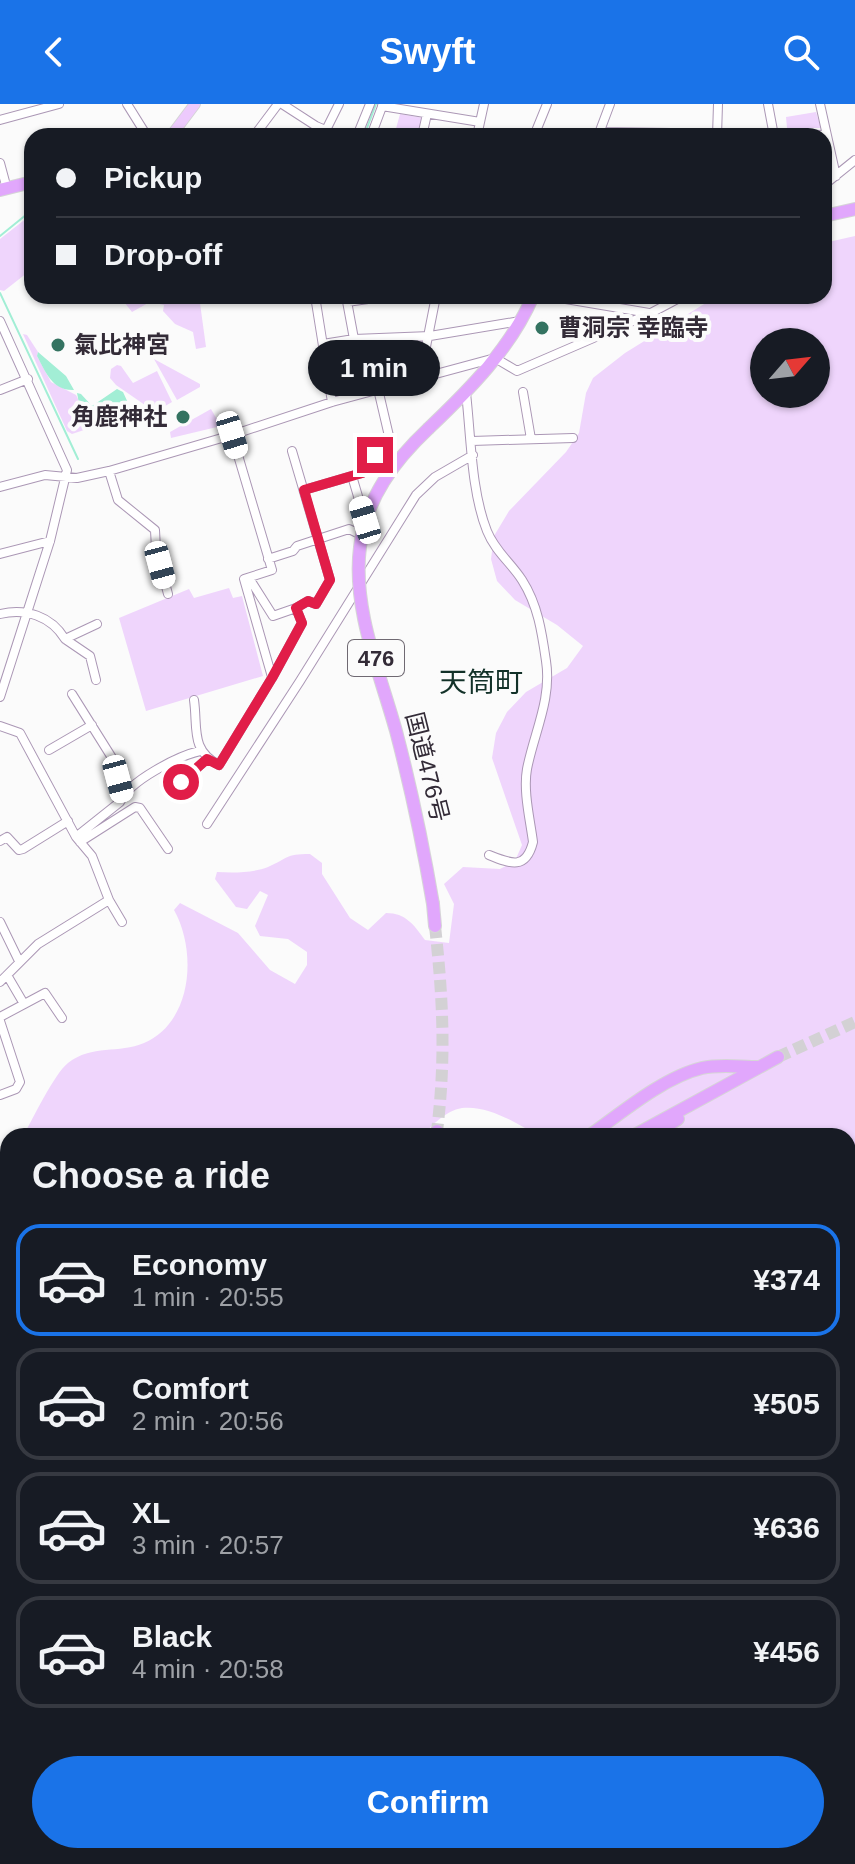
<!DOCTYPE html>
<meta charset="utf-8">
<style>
:root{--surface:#171b24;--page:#20242c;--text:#f1f3f6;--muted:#9ea1a6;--line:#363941;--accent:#1a73e8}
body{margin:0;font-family:Helvetica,"Noto Sans JP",sans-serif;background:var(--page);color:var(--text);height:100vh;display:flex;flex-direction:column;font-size:30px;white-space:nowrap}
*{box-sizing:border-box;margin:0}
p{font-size:26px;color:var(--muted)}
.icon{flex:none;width:44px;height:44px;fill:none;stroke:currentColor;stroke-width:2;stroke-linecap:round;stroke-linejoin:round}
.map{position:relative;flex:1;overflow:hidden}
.drawer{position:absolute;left:0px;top:1024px;width:856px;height:736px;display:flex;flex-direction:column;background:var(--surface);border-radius:24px 24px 0 0;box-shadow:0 2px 6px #0004}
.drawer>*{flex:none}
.hud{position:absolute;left:24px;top:24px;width:808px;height:176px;border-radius:24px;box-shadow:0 2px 6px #0004;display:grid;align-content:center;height:176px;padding:0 32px;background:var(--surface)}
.needle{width:52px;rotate:62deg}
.tools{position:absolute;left:750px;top:224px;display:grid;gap:16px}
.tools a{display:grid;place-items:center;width:80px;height:80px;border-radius:50%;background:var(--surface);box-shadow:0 2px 6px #0004;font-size:40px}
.end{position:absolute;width:36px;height:36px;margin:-18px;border:10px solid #e11d48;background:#fff;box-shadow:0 0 0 4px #fff}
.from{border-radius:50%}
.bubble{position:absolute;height:56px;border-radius:28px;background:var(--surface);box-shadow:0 2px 6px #0004;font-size:26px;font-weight:700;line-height:56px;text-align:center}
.car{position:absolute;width:24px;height:48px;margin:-24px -12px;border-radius:10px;box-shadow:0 0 6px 2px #0007;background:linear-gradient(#fff 24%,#345 0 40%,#fff 0 76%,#345 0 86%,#fff 0)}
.hud b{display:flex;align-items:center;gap:28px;height:76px;font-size:30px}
.hud b+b{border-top:2px solid var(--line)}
.hud i{width:20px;height:20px;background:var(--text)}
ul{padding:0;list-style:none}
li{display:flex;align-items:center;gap:24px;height:112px;margin:0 16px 12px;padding:0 16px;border:4px solid var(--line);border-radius:24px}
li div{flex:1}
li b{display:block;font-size:30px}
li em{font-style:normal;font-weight:700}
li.on{border-color:var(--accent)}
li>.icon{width:72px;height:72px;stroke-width:1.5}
h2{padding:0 32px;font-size:36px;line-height:96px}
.cta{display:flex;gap:16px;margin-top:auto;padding:16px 32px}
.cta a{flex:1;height:92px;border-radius:48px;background:var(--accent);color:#fff;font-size:32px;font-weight:700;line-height:92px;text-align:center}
header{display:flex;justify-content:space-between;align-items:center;height:104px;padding:0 32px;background:var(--accent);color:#fff;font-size:36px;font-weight:700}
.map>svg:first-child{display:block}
</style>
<header><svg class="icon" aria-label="back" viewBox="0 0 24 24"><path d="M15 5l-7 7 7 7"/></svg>Swyft<svg class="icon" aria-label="search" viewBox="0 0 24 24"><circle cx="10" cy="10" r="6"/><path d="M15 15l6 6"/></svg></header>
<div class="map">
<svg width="855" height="1760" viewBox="0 0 855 1760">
<rect width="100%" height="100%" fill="#fbfbfb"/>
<path fill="#efd5fc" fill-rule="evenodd" d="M816,8l5,16h-34l-1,-11z
M400,10l23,4 -4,18h-25z
M32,110v55l-28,22 -4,-1v-51z
M855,132v1628h-69l4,-8h58v-720h-310c-21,-13 -50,-31 -76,-28 -17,3 -29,17 -41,28h-398c10,-17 31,-62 45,-73 24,-19 51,-9 76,-20 49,-21 53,-92 30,-133l6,-7 58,30 32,37 25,14 12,-19v-13l-19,-13 -28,-3 -5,-10 13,-31 -8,-4 -13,18 -11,-2 -21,-28 2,-7c16,1 36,1 51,-5 21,-9 16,-13 42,-13l12,9v11l28,44 18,12 18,-17c20,0 28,12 39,27l24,3 5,-39 -10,-20 19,-17 37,2 15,-8 7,-16 -30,-87 4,-25 11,-21 19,-20 41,-24 16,-22 -26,-21 -42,-25 -18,-19 -6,-22 3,-23 15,-25 57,-59 13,-19 7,-40 7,-15 32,-25 92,-57h107v-53zM764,238h52v52h-52z
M128,192h71l7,51 -10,2 -3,-17 -18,-8 -12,-13 1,-6 -14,-3 -18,10 -8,-10z
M23,230l4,1 11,17 -1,4 14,26 25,13 14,27 -3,7 -15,5 -5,-3z
M154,255l46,25v3l-23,13z
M117,261l4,1 12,17 24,-12 15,31 -17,10 -39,-27 -6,-7 1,-9z
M211,305l8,14 -2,4 -46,11 -1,-6z
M229,484l4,10 9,-2 21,80 -117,35 -27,-93 70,-29 5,9z
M8,1056v273l-8,-56v-203z"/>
<path fill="#a2eed5" d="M38,248l28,24 8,14c-21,1 -28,-17 -37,-34z
M117,285l6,3 6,13c-9,11 -22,20 -36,19l-14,-21 -2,-10 4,1 11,12z"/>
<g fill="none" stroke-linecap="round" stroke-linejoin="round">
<path stroke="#a2eed5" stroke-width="2" d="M364,32l12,-32
M0,132l32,-26
M0,189l78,166"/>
<path stroke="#a2eed5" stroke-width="14" d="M0,1659l8,4
M246,1752l22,8"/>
<path stroke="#d3d1d4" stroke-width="12" stroke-dasharray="12 6" stroke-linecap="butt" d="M435,822c8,73 11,132 2,205
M778,953l77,-35"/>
<g stroke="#ab97b5" stroke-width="10">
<path id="minor" d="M127,0l20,32
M282,0l34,22 24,10
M768,0l6,32
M820,0l16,72
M382,2l98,16
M0,16l59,-16
M326,26l13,-26
M599,28l227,3
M254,32l24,-32
M357,32l13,-32
M371,32l12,-32
M422,32l5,-22
M477,32l7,-32
M534,32l13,-32
M598,32l12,-32
M717,32l1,-32
M0,59l7,26
M824,81l31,-25
M315,192l17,106
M346,192l8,43
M499,192l33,3
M548,192l101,17
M347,198l42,-6
M0,217l67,149 -17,71 -50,156
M323,240l31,-5 76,-3 90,-15
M420,273l16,-81
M0,286l28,-11
M523,288l8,47
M466,289c5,43 5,98 21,138 8,20 24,32 35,49 16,25 20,53 24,81 6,38 -12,72 -19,108 -4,22 3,50 6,73 -7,28 -22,22 -44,13
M232,331l40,135 -28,9 28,98
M472,337l101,-3
M109,367l9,29 37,30 1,19 12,45
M0,383l45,-12 32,3 32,-7 123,-36 100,-33 163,-44 22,13 132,-57 34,-18
M304,386l58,-17 27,-37 -11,-47
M0,450l50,-13
M268,455l25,-8 4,-5 52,-17 8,4 8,-13 -13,-44
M249,474l24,38 23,-8
M0,510c26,-6 51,2 65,25l32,-15
M65,535l25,17 6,24
M72,590l42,67 9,35
M194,596c4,28 -4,50 25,65l53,-87 30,-55 -6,-15 12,-7 8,3 14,-24 -38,-129
M0,622l20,7 56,104 16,19 17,44 -71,44 -38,38
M49,646l43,-25
M173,688l8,-10 26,-23
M207,720l93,-143 116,-186 19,-18 38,-22
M76,733l44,-35c9,-21 58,-46 80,-51
M0,737l7,-4 12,13 4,-1 45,-28
M80,738l55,-35 5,1 28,41
M109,796l13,22
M0,818l19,39
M7,871l17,29
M0,913l45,-24 17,25
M0,917l20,61 -4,7 -16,6
M0,1416l8,8
M0,1459l8,5
M0,1681l8,2
M179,1752l22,8
M361,1752l9,8
M640,1752l5,8
M771,1760l1,-8"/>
</g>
<g stroke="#d6d5d7" stroke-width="12">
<path id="major" d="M171,32l24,-32
M0,1369l8,6
M0,1386l8,-2"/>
</g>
<g stroke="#d6d5d7" stroke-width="14">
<path id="highway" d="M0,86l32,-8
M824,112l31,-7
M429,324c40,-38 82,-80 104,-132
M433,800l2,22
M437,1032v-5
M589,1032c32,-23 75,-59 113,-68 18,-4 38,-1 57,-1
M633,1032l145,-79
M651,1032l27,-17
M0,1580l8,-6
M0,1595l8,-6
M441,1752l6,8"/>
</g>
<use href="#minor" stroke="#fff" stroke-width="8"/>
<use href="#major" stroke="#edcafd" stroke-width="10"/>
<use href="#highway" stroke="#e1a7fc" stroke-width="12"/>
<g stroke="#969298" stroke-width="5">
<path id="rail" d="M0,1284l8,2
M0,1432l8,5
M848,1632l7,4
M408,1752l7,8"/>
</g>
<use href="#rail" stroke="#fbfbfb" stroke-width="2" stroke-dasharray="6" stroke-linecap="butt"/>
<g stroke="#d6d5d7" stroke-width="14" stroke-linecap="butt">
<path id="highway-bridge" d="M429,324c-35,33 -63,70 -69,119 -8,61 20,126 36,184 15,57 27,114 37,173"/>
</g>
<use href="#highway-bridge" stroke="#e1a7fc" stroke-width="12"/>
</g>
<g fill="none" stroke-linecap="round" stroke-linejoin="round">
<path stroke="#e11d48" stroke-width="10" d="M181,678l26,-23 12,6 53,-87 30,-55 -6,-15 12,-7 8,3 14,-24 -26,-90 58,-17 13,-18"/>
</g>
<g fill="#347361" stroke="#fbfbfb" stroke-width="3">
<circle cx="542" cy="224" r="8"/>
<circle cx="58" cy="241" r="8"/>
<circle cx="183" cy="313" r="8"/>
</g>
<g text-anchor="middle" stroke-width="8" stroke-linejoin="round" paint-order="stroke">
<rect fill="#fbfbfb" stroke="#6f6972" stroke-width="2" x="348" y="536" width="56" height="36" rx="6"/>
<g font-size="22" font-weight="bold" fill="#332b37">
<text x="376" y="562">476</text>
</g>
<g font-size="24" font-weight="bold" fill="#332b37" stroke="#fbfbfb" text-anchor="start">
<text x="558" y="232">曹洞宗 幸臨寺</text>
<text x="74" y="249">氣比神宮</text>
<text x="167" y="321" text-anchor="end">角鹿神社</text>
</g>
<g font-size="24" fill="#332b37" stroke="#fbfbfb">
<text transform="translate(427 663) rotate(76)" y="8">国道476号</text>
</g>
<g font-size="28" fill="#123128" stroke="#fbfbfb">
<text x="481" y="588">天筒町</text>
</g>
</g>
</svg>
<div class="tools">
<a><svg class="needle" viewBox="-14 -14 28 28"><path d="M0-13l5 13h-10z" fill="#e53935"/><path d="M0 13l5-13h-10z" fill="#9ea1a6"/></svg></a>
</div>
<i class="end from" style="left:181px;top:678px"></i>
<i class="end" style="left:375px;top:351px"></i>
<div class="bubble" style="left:308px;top:236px;width:132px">1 min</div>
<i class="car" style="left:232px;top:331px;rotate:163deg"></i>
<i class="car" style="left:365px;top:416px;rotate:343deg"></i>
<i class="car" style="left:160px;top:461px;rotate:165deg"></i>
<i class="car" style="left:118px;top:675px;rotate:165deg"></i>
<div class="hud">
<b><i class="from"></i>Pickup</b>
<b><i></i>Drop-off</b>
</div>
<section class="drawer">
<h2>Choose a ride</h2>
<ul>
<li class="on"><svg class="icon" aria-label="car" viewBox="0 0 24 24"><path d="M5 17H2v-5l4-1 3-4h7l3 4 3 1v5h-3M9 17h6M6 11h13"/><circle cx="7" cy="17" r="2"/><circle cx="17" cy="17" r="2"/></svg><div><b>Economy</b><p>1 min · 20:55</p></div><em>¥374</em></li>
<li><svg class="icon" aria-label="car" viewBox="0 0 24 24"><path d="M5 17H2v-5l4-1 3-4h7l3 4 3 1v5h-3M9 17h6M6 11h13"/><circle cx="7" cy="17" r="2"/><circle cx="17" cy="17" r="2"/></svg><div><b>Comfort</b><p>2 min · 20:56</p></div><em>¥505</em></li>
<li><svg class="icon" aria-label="car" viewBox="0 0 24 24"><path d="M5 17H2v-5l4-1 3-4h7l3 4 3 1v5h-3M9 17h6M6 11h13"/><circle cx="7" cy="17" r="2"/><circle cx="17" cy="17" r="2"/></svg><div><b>XL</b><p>3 min · 20:57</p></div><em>¥636</em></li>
<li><svg class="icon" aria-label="car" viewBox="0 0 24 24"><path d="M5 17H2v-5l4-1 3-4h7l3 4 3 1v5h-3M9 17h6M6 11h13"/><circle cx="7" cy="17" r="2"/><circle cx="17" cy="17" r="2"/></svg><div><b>Black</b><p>4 min · 20:58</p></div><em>¥456</em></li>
</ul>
<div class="cta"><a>Confirm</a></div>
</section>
</div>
